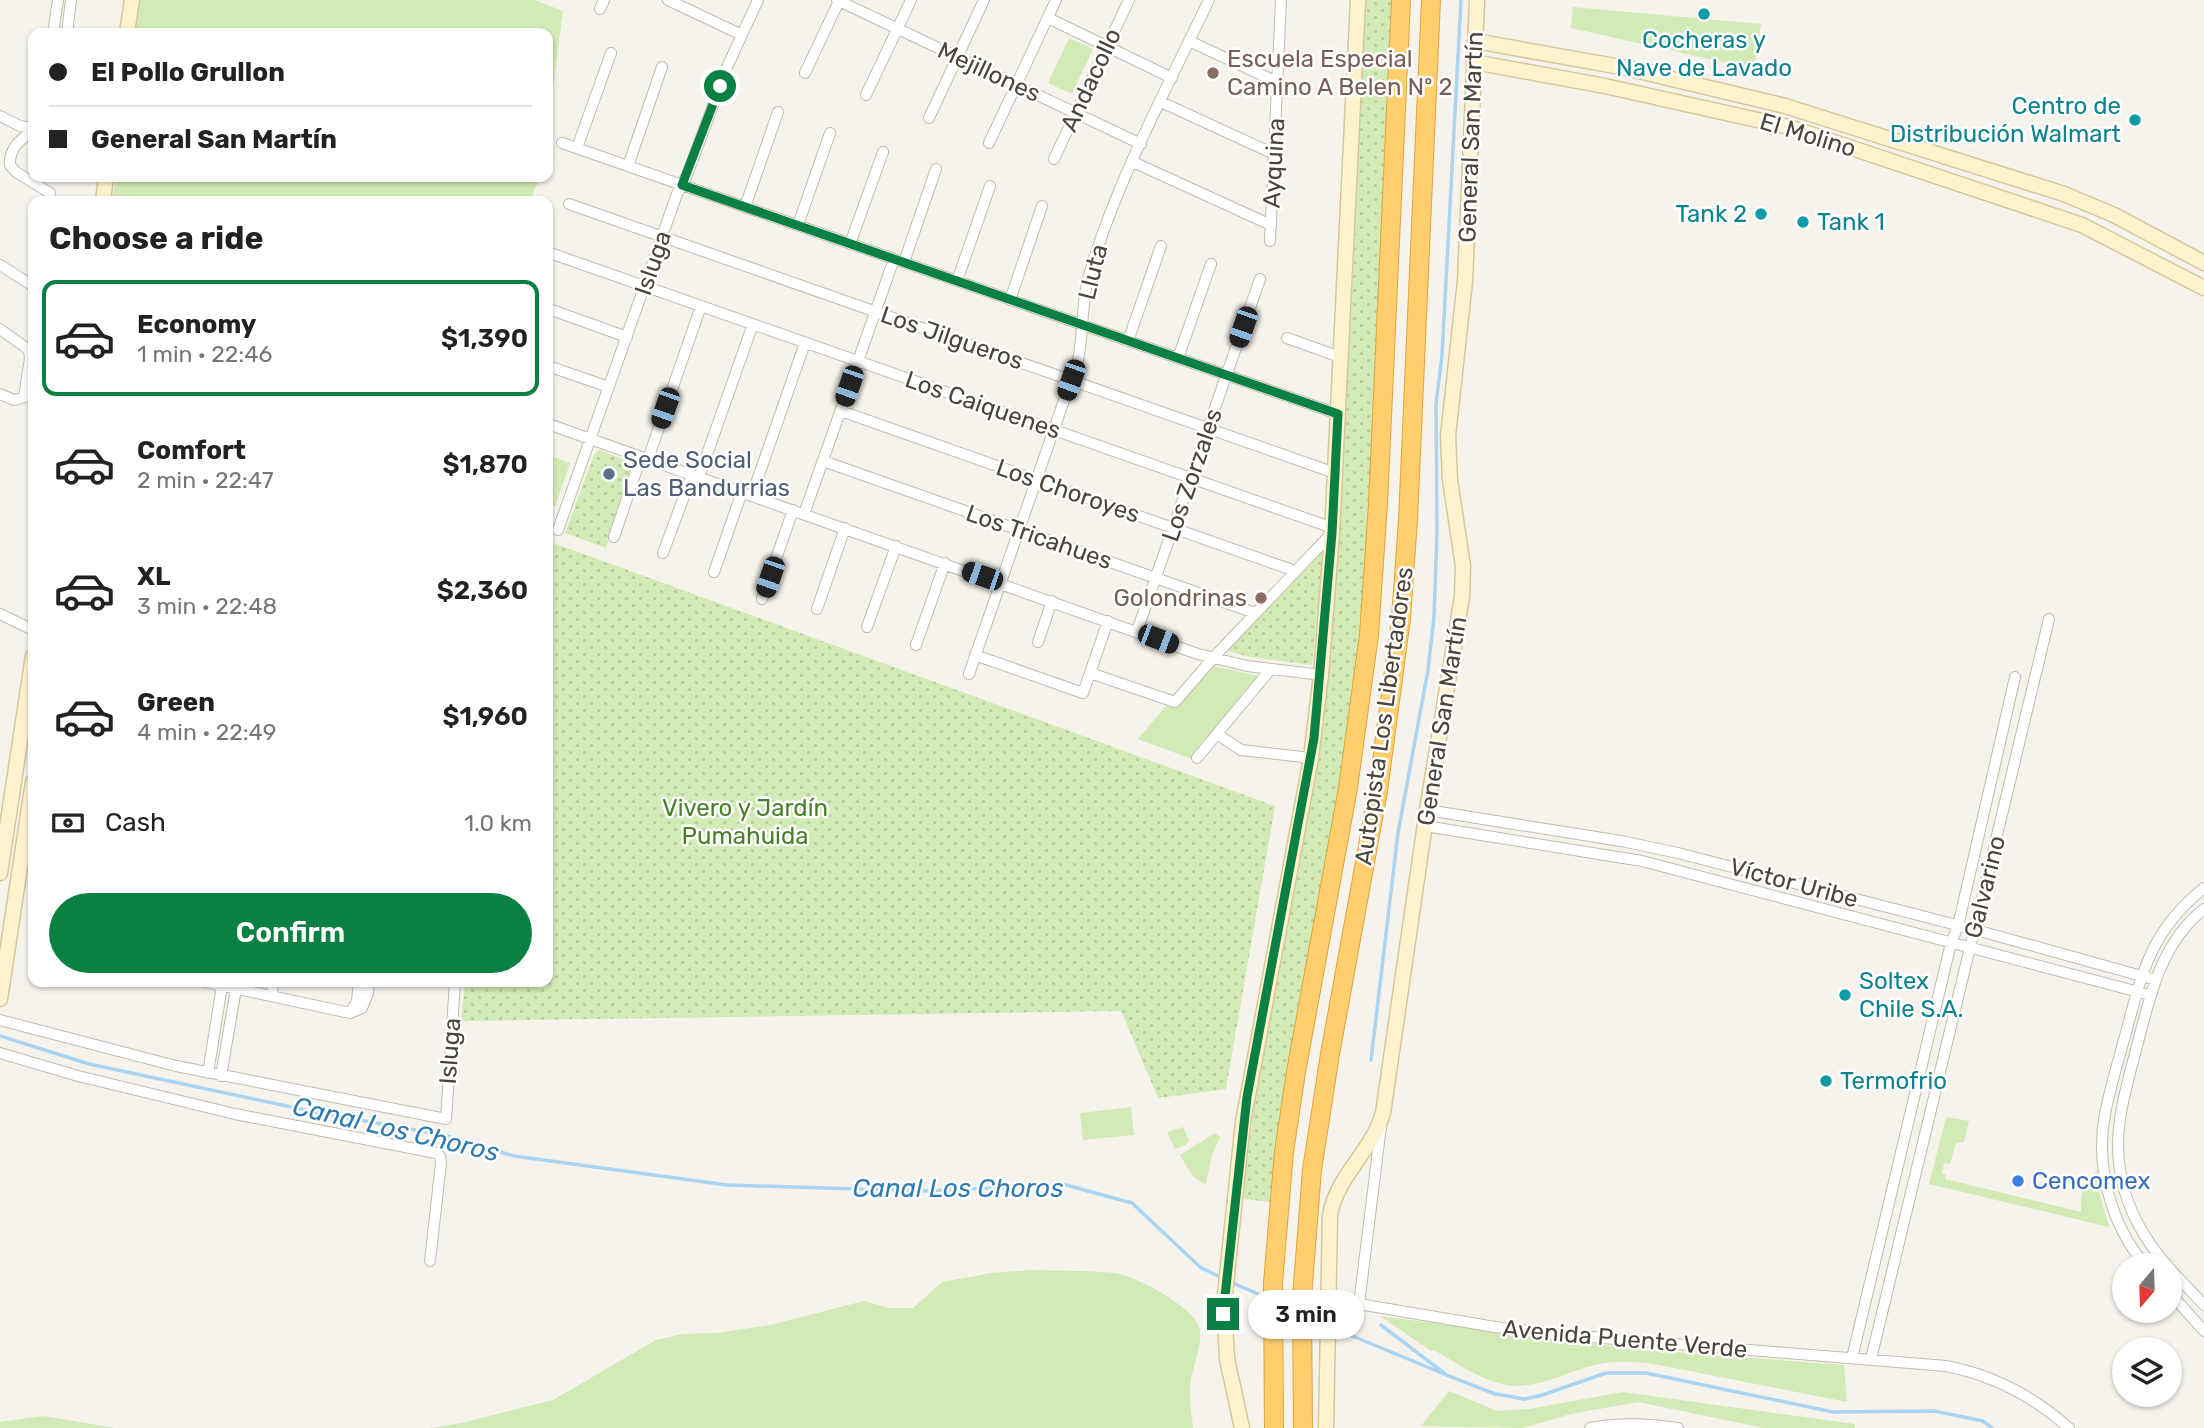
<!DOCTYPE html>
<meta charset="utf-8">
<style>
:root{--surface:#fff;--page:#f6f6f6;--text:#222;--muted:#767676;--line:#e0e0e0;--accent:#0b8043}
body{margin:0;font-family:Rubik,sans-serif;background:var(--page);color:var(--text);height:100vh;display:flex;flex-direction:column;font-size:26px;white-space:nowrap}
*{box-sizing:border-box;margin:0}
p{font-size:23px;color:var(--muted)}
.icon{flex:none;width:38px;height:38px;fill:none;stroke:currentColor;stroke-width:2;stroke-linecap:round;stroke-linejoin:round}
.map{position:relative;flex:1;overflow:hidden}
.sheet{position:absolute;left:28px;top:196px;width:525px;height:791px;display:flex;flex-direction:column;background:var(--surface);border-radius:14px;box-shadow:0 2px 5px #0004}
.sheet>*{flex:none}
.banner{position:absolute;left:28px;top:28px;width:525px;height:154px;border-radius:14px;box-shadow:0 2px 5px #0004;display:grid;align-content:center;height:154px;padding:0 21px;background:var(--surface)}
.needle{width:46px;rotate:199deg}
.buttons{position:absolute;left:2112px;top:1253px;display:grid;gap:14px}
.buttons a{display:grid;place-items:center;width:70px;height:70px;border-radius:50%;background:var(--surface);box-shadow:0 2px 5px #0004;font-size:35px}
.end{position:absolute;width:32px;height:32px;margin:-16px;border:9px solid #0b8043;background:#fff;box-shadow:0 0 0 4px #fff}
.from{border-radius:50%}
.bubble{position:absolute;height:49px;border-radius:24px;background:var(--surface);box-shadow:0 2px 5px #0004;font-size:23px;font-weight:600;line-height:49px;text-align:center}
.car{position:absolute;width:21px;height:42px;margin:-21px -10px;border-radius:9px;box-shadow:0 0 5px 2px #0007;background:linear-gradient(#222 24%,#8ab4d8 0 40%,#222 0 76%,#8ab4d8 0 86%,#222 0)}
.banner b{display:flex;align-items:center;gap:24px;height:66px;font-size:26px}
.banner b+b{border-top:2px solid var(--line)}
.banner i{width:18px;height:18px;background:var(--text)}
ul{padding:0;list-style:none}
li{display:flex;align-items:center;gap:21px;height:116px;margin:0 14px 10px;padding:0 7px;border:4px solid transparent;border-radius:14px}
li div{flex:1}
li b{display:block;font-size:26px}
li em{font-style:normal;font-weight:600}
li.active{border-color:var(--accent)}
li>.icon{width:63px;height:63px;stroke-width:1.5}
h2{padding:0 21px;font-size:32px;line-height:84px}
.pay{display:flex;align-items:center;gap:18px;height:77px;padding:0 21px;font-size:26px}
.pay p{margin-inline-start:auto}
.cta{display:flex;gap:14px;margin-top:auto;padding:14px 21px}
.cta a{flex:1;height:80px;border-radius:42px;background:var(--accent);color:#fff;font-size:28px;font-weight:600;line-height:80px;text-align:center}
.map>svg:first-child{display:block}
</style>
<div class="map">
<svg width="2204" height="1428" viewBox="0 0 2204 1428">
<defs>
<pattern id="park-dots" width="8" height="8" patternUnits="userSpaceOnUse" patternTransform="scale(1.75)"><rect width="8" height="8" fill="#d2eab5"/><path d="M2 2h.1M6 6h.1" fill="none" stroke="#b6ca9c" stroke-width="1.8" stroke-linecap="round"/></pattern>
</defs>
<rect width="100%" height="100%" fill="#f6f3ec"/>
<path fill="#d2eab5" d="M140,0h394l29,11 -15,115v-93h-412z
M1573,7l188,17 -7,45 -183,-41z
M1069,38l24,11 -21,45 -24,-11z
M116,177h425l-12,24h-417z
M548,455l22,8 -15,44 -7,-3z
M1214,666l44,10 -66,83 -54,-20 28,-33 14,-3z
M1131,1107l3,28 -51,5 -3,-27z
M1946,1117l23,4 -5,21 -8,1 -6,21 -6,-1 -2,11 4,1 -1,4 136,33c0,-18 0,-30 17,-42v18l11,39 -180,-43z
M1183,1127l6,13 -3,5 -11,4 -8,-17z
M1215,1133l5,4 -8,18 -6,29c-13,-3 -20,-19 -26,-29z
M1033,1270c27,1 55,0 81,3 22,3 77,32 85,54 5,15 -7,41 -9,58 -1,14 2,29 3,43h-763l32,-5 91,-23 103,-60 27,-6 34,-1 53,-8 94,-24 25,7h24l29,-26 49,-9z
M1380,1316l255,33 209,16 3,37 -193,-38c-19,-2 -39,-4 -59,1 -31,7 -60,27 -93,19 -25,-6 -47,-22 -68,-34l-3,1z
M1449,1391l48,20 32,-2 94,-17 232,32v4h-91l-126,-26 -67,12 -49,14 -101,-2z
M43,1416l72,12h-115v-6z"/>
<path fill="url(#park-dots)" d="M1366,0h28l-27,571 -19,181 -72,403 -5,47 -27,-3c9,-121 36,-240 59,-359 8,-47 19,-95 23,-143 15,-161 22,-323 30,-485 3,-69 0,-145 10,-212z
M598,450l34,12 2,8 -28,78 -41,-15 29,-78z
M548,541l727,265 -49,283 -68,9 -37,-87 -660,10 4,-39h83z
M1324,548l-12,117 -62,-8 -26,-7z"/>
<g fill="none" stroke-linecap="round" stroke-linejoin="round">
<path stroke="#a9d4f2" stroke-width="3.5" d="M0,1036l89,28 226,48 128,23 71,21 213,29 194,6 145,-6 66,18 68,64 24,12
M1371,1060l27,-227 30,-163 6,-53 3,-85 -1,-128 6,-48 19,-356
M1231,1282l38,17
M1279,1304l18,8
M1308,1317l15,6
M1381,1325l63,48
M1333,1328l116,48 46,18 13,2 16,3 15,-3 67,-23h40l187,39 101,-1 49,10 9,7"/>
<g stroke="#c2bbae" stroke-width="12">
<path id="street" d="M668,0l74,35
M837,0l304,144
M600,9l4,-9
M1048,18l124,60
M53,33l5,-33
M67,33l4,-33
M1189,41l88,41
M805,73l34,-72
M866,95l45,-95
M1161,102l113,52
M0,116l20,10 12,2
M929,118l55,-118
M32,132c-12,7 -23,18 -22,33l6,7 34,21
M562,143l776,271
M989,143l67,-143
M577,148l34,-95
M1054,159l75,-159
M1133,162l138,63
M628,166l34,-99
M569,204l766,269
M745,207l33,-95
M798,225l32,-92
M1270,241l11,-241
M850,244l33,-92
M553,254l780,274
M904,262l32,-93
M0,265l33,21
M957,281l33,-95
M1010,300l32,-94
M549,309l78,28
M0,329l29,21 1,8 -6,39
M1287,338l53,19
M1128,341l33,-95
M1178,358l33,-94
M548,366l61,21
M0,394l14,6 19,-5
M841,411l454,160
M548,424l650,230 49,12 74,9
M648,459l53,-153
M823,461l432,152
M699,477l54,-153
M752,495l53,-152
M804,514l90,-255
M558,530l119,-336 10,-19 41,-110 30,-65
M614,537l27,-80
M663,553l29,-78
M714,572l28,-80
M762,599l31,-89
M817,609l28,-81
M0,614l33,16
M867,627l29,-81
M1137,631l123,-352
M1038,642l14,-41
M916,645l29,-82
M975,655l108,38 25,-72
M1090,673l85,29 38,-44 119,-125
M969,674l109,-314c6,-29 3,-57 11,-85 28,-95 77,-185 120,-275
M1217,734l24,16 70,8
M1197,758l73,-88
M1427,810l194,31 57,12 298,77 180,50
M1425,826l217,35 508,134
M205,982l145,31 12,-5 6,-15 1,-11
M272,996l1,-14
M350,1013l7,-12 2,-19
M0,1020l176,46 270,53 9,-137
M0,1053l78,23 157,38 201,39 4,3 1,7 -11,98
M208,1073l14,-87
M221,1076l15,-87
M1381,1126l-22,178 136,23 59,7 392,32c47,9 87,30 123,62
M2145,1265c-34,-40 -50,-99 -40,-151 5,-26 13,-52 20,-78 17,-63 25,-105 79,-148
M2167,1265c-22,-24 -40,-56 -46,-89 -9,-44 4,-84 15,-126 13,-50 24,-107 68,-141
M2170,1269l34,36
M2170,1293l34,38
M1852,1358l99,-415 7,-17 57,-249
M1871,1359l178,-740
M1590,1428c30,-6 58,-4 88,0"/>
</g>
<g stroke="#d6c79b" stroke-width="17">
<path id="secondary" d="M127,33l5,-33
M1475,41l151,27 159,38 279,88 50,21 90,48
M1474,62l131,24 184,41 293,98 122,63
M103,201l3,-24
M0,873l33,-217
M0,999l33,-217
M1242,1428l-15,-69 -3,-55 19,-182 68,-364 10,-83 11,-142 26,-533
M1326,1428l4,-212c6,-40 42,-64 53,-103l44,-303 35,-213 1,-31 -13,-86 -2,-44 17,-155 12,-281"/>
</g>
<g stroke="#e0a43c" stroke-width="20">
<path id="highway" d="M1274,1428l-1,-145 11,-131 12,-80 52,-284 21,-153 9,-131 23,-504
M1303,1428l-1,-131 10,-127 18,-116 48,-263 23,-173 7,-98 23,-520"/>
</g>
<use href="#street" stroke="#fff" stroke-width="10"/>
<use href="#secondary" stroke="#fff3cd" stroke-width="14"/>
<use href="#highway" stroke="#ffcf6e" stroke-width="18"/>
</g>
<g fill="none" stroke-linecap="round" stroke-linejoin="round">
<path stroke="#0b8043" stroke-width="9" d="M720,86l-38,99 656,229 -6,119 -18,205 -67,359 -24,217"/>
</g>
<g fill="#0f9aa8" stroke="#fff" stroke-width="2.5">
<circle cx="1704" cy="14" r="7"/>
<circle cx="2135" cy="120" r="7"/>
<circle cx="1761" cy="214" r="7"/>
<circle cx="1803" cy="222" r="7"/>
<circle cx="1845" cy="995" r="7"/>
<circle cx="1826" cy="1081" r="7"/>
</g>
<g fill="#8d6e63" stroke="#fff" stroke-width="2.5">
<circle cx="1213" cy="73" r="7"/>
<circle cx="1261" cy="598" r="7"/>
</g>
<circle fill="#5c6f8a" stroke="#fff" stroke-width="2.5" cx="609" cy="474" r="7"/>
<circle fill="#3f7fe0" stroke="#fff" stroke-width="2.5" cx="2018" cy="1181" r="7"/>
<g text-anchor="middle" stroke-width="5" stroke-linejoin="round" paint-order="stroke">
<g font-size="24" fill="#0d838f" stroke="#fff" text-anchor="start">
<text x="1704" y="48" text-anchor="middle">Cocheras y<tspan x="1704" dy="28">Nave de Lavado</tspan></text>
<text x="2121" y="114" text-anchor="end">Centro de<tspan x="2121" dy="28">Distribución Walmart</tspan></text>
<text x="1747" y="222" text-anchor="end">Tank 2</text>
<text x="1817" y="230">Tank 1</text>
<text x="1859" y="989">Soltex<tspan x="1859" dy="28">Chile S.A.</tspan></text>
<text x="1840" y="1089">Termofrio</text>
</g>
<g font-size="24" fill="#785e54" stroke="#fff" text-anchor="start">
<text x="1227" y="67">Escuela Especial<tspan x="1227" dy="28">Camino A Belen Nº 2</tspan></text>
<text x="1247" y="606" text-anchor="end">Golondrinas</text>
</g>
<g font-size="24" fill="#4b4439" stroke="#fff">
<text transform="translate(989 72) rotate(25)" y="8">Mejillones</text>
<text transform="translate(1091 80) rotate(-65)" y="8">Andacollo</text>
<text transform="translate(1808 135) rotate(17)" y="8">El Molino</text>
<text transform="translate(1471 137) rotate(-88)" y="8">General San Martín</text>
<text transform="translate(1274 163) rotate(-87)" y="8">Ayquina</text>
<text transform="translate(653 263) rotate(-71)" y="8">Isluga</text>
<text transform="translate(1093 272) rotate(-76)" y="8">Lluta</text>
<text transform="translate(952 338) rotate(19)" y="8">Los Jilgueros</text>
<text transform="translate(983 405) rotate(19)" y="8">Los Caiquenes</text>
<text transform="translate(1192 475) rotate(-71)" y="8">Los Zorzales</text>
<text transform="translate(1068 491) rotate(19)" y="8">Los Choroyes</text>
<text transform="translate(1039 537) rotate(19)" y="8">Los Tricahues</text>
<text transform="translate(1384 716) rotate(-82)" y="8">Autopista Los Libertadores</text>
<text transform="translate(1442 721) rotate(-81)" y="8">General San Martín</text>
<text transform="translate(1794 883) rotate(15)" y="8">Víctor Uribe</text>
<text transform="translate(1985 887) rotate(-76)" y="8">Galvarino</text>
<text transform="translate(450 1051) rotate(-86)" y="8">Isluga</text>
<text transform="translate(1625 1339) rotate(5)" y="8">Avenida Puente Verde</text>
</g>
<g font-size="24" fill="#4e5e75" stroke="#fff" text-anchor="start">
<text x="623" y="468">Sede Social<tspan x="623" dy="28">Las Bandurrias</tspan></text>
</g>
<g font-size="24" fill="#4a7f2a" stroke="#fff">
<text x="745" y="816">Vivero y Jardín<tspan x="745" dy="28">Pumahuida</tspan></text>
</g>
<g font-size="24" fill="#366cbe" stroke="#fff" text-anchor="start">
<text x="2032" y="1189">Cencomex</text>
</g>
<g font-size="26" font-style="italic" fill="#2e7ab2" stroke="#fff">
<text transform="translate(396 1129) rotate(13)" y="9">Canal Los Choros</text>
<text x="958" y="1197">Canal Los Choros</text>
</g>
</g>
</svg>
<div class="buttons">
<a><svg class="needle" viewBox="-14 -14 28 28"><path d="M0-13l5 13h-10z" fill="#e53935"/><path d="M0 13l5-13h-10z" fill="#767676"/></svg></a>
<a><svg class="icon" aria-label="layers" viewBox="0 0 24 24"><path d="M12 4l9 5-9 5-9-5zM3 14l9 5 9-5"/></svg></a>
</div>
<i class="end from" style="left:720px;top:86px"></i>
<i class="end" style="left:1223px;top:1314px"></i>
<div class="bubble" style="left:1248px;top:1290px;width:116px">3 min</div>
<i class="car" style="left:1243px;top:327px;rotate:199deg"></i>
<i class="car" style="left:1071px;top:380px;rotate:199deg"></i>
<i class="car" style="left:849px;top:386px;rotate:199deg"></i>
<i class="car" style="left:665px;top:408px;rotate:199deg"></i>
<i class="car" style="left:982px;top:576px;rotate:289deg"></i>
<i class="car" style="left:770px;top:577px;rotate:199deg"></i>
<i class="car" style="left:1158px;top:639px;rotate:111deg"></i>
<div class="banner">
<b><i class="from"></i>El Pollo Grullon</b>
<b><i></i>General San Martín</b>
</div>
<section class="sheet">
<h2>Choose a ride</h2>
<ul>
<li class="active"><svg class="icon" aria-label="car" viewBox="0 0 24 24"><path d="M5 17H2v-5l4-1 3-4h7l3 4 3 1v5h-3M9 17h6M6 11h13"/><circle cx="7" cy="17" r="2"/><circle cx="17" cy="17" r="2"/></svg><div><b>Economy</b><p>1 min · 22:46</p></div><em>$1,390</em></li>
<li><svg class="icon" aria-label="car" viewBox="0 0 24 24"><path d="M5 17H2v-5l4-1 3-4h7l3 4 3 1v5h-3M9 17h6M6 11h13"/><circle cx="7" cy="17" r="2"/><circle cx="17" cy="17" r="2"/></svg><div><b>Comfort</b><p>2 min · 22:47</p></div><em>$1,870</em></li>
<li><svg class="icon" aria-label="car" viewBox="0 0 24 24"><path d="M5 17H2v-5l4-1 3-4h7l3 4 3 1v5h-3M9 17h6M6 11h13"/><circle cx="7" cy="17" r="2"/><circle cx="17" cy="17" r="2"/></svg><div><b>XL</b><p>3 min · 22:48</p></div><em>$2,360</em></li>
<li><svg class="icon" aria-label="car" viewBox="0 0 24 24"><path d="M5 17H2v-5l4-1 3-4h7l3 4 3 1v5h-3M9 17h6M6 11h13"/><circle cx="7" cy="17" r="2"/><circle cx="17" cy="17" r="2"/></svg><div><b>Green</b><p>4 min · 22:49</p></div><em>$1,960</em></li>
</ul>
<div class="pay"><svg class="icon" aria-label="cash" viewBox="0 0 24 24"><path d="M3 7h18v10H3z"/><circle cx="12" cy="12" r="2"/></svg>Cash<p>1.0 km</p></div>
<div class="cta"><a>Confirm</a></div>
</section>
</div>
